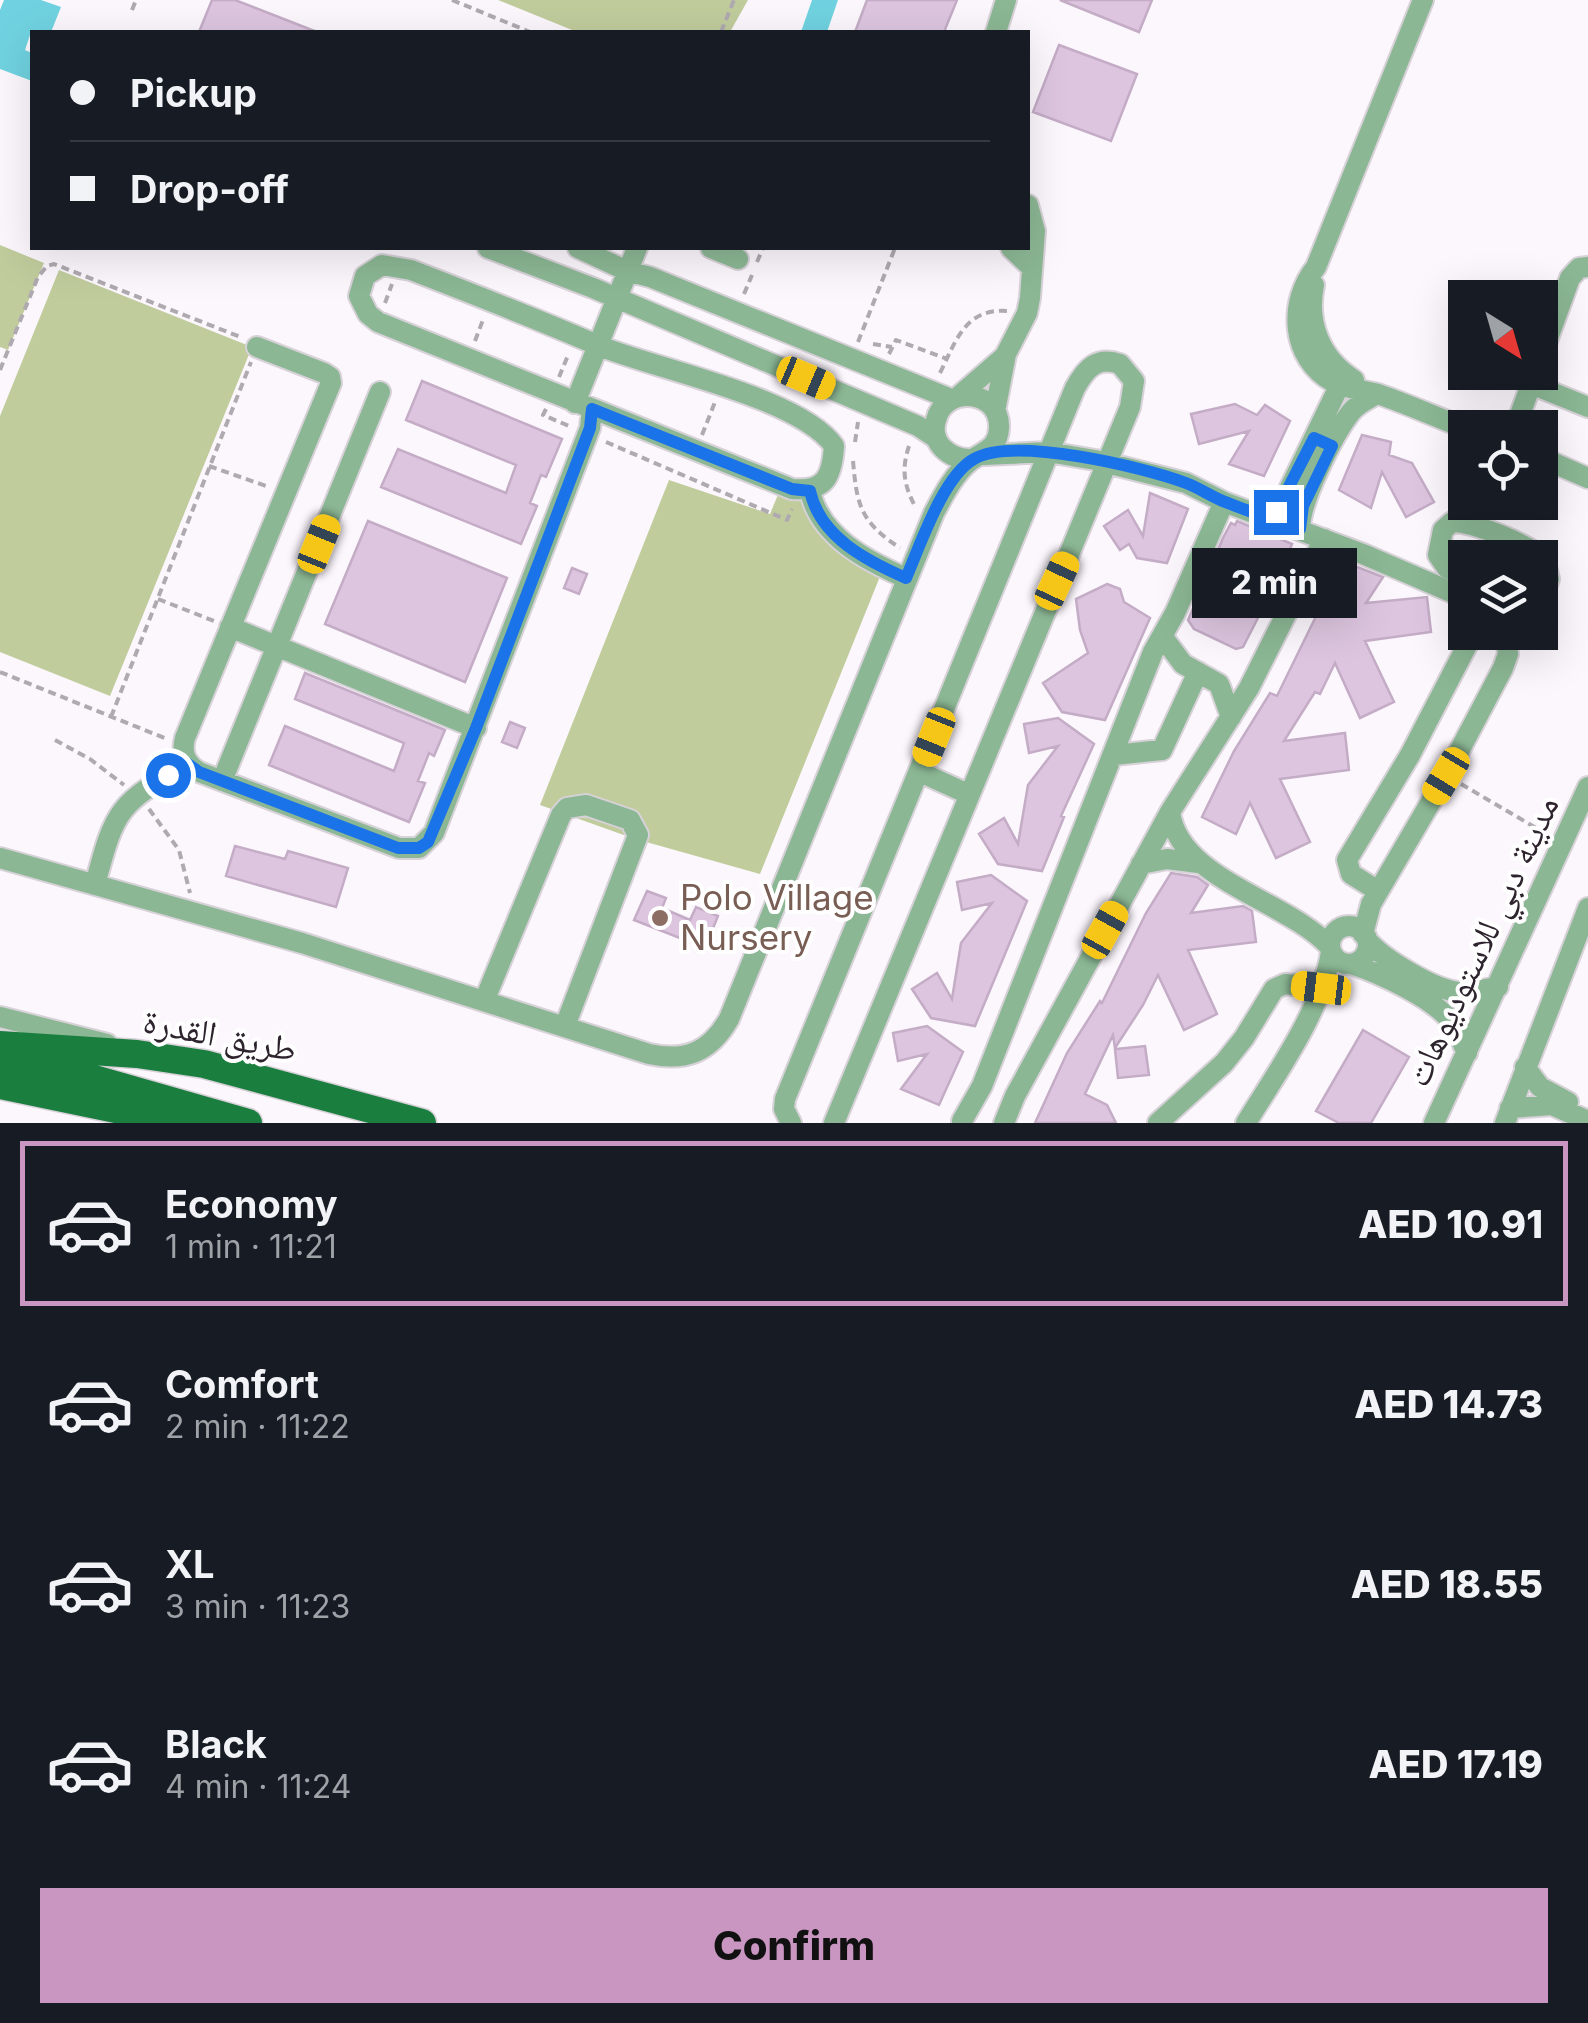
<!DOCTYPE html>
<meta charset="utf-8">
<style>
:root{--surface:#171b24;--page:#242831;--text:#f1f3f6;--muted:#9ea1a6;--line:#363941;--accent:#c996c1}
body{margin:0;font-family:Inter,"Noto Naskh Arabic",sans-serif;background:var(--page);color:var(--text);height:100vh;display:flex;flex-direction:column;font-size:38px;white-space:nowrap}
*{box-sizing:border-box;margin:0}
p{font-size:32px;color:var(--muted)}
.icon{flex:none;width:55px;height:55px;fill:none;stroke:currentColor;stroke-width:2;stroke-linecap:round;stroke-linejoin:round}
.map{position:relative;height:1123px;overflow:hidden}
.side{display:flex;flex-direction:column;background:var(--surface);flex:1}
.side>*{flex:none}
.banner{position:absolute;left:30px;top:30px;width:1000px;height:220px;border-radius:0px;box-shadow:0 10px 40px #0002;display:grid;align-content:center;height:220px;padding:0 40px;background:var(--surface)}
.needle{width:65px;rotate:143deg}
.tools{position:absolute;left:1448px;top:280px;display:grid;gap:20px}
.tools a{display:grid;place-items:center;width:110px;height:110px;border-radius:0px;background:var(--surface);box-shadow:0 10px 40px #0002;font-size:50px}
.end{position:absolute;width:45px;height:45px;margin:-22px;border:12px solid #1a73e8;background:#fff;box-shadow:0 0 0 5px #fff}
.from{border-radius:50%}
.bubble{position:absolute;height:70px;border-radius:0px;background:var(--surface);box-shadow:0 10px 40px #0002;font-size:32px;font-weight:800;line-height:70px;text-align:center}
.car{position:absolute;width:30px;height:60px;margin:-30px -15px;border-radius:12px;box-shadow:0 0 8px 2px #0007;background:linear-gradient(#f5c518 24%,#345 0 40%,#f5c518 0 76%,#345 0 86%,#f5c518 0)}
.banner b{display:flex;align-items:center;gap:35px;height:95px;font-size:38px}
.banner b+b{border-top:2px solid var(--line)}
.banner i{width:25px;height:25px;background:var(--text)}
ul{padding:18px 0 0;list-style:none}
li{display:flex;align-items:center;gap:30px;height:165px;margin:0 20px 15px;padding:0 20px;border:5px solid transparent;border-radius:0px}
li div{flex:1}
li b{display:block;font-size:38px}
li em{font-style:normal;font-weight:800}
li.on{border-color:var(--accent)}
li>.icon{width:90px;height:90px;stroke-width:1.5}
.cta{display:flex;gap:20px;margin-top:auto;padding:20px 40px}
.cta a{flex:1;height:115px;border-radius:0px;background:var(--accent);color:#111;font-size:40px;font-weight:800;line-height:115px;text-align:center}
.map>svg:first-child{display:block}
</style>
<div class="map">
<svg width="1588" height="1123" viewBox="0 0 1588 1123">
<rect width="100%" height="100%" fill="#fcf7fd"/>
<path fill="#c1cc9d" d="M498,0h250l-18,32h-153z
M0,245l44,18 -36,87 -8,-3z
M59,270l193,77 -142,349 -110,-44v-236z
M669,480l101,34 12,-29 24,15 75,74 -121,300 -128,-36 -92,-33z"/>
<path fill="#70d2e0" d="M4,0h37l20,7 -10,25 -21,3 -5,15 7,3v28l-32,-12v-59z
M812,0h26l-11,32h-26z"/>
<path fill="#ddc5df" stroke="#c4acc6" stroke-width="2.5" d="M212,0h23l82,32h-118z
M867,0h90l-13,32h-89z
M1060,0h92l-13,32z
M1059,45l78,29 -26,67 -78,-29z
M422,381l140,58 -16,38 -5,-2 -11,28 7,3 -16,38 -140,-57 17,-38 108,44 10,-28 -110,-45z
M1235,404l22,11 8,-10 25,16 -26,55 -35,-12 20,-33 -50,13 -8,-30z
M1362,435l29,7 -2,13 23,8 22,39 -28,15 -24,-45 -11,36 -32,-18z
M1150,493l38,16 -21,54 -30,-5 -8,-14 -9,6 -16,-24 24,-16 15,26z
M368,521l139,57 -42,104 -140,-58z
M1237,521l55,23 -2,5 7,4 -31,62 -5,-3 -18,35 -7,2 -42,-20 -6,-9 35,-82 8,-15 4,2z
M1347,563l36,14 -17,26 61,-6 4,35 -66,9 29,61 -34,16 -25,-55 -15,31 -5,-2 -31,49 61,-8 4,37 -69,9 30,63 -34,16 -26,-55 -14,31 -34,-17 32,-66 36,-58 7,3 45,-92z
M572,568l15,6 -8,20 -15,-6z
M1107,584l13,5 4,13 26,16 -45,102 -43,-8 -19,-29 45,-30 -8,-23 -4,-31z
M305,673l140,57 -11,26 -5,-3 -11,28 7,2 -16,39 -140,-57 16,-39 109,45 10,-28 -109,-44z
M1058,718l36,26 -33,72 3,1 -22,54 -44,-7 -19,-30 25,-16 14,26 10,-59 30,-39 -29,7 -5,-29z
M510,722l15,6 -8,20 -15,-6z
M235,846l50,13 3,-8 60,17 -12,39 -110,-31z
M1171,873l26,4 11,8 -17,28 52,-7 9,5 4,31 -68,8 29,64 -33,16 -26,-55 -15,30 -28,43 -2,-13 -28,59 22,11 9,18h-81l32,-70 33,-52 2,2 44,-90z
M991,875l36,26 -52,125 -44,-8 -19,-29 25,-16 15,26 9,-56 31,-40 -30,7 -5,-28z
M647,891l19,7 -4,10 28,12 6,-13 22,9 -13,32 -71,-28z
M927,1026l36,26 -24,53 -38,-16 26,-35 -29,7 -5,-28z
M1363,1030l46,27 -38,66h-32l-23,-12z
M1145,1046l4,29 -31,3 -3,-29z"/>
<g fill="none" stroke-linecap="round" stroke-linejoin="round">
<g stroke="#d7d1d8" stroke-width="24">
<path id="minor" d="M1423,0l-107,267c-28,35 -26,91 17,115 13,7 30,8 45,12 29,10 58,23 87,34
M996,32l10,-32
M488,248l105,40 271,115 54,23 18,12
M578,248l49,23 23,6 301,122
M711,248l27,11
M1011,248l21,20
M382,265l29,5c62,24 124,48 186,75 57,24 203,52 237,101 -2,31 -9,46 -42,43l-414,-167 -10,-8 -9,-18 6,-20z
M1314,285c-8,39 7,74 40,95
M257,347l67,26 6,4 1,6 -146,355c-4,15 1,26 14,34l200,76h20l15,-15 156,-405 2,-19
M1540,360l30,-82 9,-10 9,-1
M1531,384l57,23
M960,395l45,-39
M575,403l62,-155
M995,411l11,-57 21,-41 3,-15 5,-67 -7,-26
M1515,428l20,-54
M984,455l64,-3 47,8 91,23 38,19 139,52 102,44
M1540,457l48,21
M810,491c10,46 57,70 96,87
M1270,518l14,-18 61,-126
M1300,529c0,-28 33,-94 51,-117 6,-8 17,-13 26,-18
M1465,576l-18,-8 -9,-13 5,-25 9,-8c22,0 75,22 92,37l5,20 -9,24
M230,627l246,101
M1162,636l21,28 36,20 12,33
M1114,755l48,-5 36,-78
M920,772l48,22
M222,781l158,-389
M1170,812c9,68 117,88 160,135
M0,858l302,85 347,111c37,8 61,-2 80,-35l205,-506c9,-17 20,-39 36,-52 13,-10 28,-12 29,-33 2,-38 -54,-44 -63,-8 -7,23 14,40 36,39
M1141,864l26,-5 32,4
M95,885c20,-77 24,-82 93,-121
M1378,891l-27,-17 -4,-14 63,-105 64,-123
M1330 945a19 19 0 1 1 38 0a19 19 0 1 1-38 0Z
M1363,934l8,-30 75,-128 57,-108 5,-14 -2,-22
M1367,940c16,19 66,49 91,52 13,1 27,-3 40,-5
M1351,964c28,9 85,35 102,60 7,9 9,20 14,29
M485,999l76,-184 6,-7 19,-3 44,15 8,15 -73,191
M0,1017l107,27
M1525,1067l15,20 28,15
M1510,1108l42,-3 36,16
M962,1121l20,-35 171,-434 22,-39 49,-111
M791,1123l-7,-14 1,-10 290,-711c11,-20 22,-32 45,-24l14,17 -4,26 -296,716
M1004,1123l11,-27 155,-284 79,-124 75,-149
M1158,1123l66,-60 20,-25 30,-49 11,-5 36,4
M1246,1123c30,-49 76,-113 85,-171
M1434,1123l154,-336
M1505,1123l83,-215"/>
</g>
<g stroke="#d7d1d8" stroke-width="31">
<path id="major" d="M0,1045l137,9 67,10 218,59
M8,1061l79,16 161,46
M0,1085l183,38"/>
</g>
<path stroke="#afa9b0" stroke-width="4" stroke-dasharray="8 5" stroke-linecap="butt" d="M452,0l78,32
M132,10l4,-10
M721,32l13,-32
M757,262l6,-14
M744,294l8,-19
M385,303l7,-19
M475,341l9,-24
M858,342l37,-94
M873,344l19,3
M889,354l7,-14 51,19
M0,370l38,-93 9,-11 7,-2 189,74
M940,373c16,-32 25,-65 67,-62
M559,377l10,-24
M546,409l-3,6 26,11
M702,435l13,-33
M606,442l181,78 5,-11
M855,442l3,-20
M909,446c-8,24 -5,40 7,62
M853,461c4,46 8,61 47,87
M209,466l57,20
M158,599l56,22
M0,672l167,67
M111,717l140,-355
M55,740l35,19 34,26
M1461,784l82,48 -4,10
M149,809l30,41 11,43"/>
<use href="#minor" stroke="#8bb794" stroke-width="20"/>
<use href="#major" stroke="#1a7e3f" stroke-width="28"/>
</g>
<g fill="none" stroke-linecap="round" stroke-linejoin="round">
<path stroke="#1a73e8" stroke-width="12" d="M168,775l20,-11 11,8 199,76h21l9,-6 48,-114 114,-300 2,-19 200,80 18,2c10,46 57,70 96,87 14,-32 37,-102 68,-119 40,-23 169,8 212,24 14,5 27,15 42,20 24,10 48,17 72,26l3,-23 29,-60 -18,-8 -38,74"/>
</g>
<circle fill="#8d6e63" stroke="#fff" stroke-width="4" cx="660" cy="918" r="10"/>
<g text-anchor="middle" stroke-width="8" stroke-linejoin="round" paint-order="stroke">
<g font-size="35" fill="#785e54" stroke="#fff" text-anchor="start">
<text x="680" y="910">Polo Village<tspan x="680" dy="40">Nursery</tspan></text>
</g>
<g font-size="35" fill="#2d242e" stroke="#fff">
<text transform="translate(1482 941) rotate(-65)" y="12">مدينة دبي للاستوديوهات</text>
<text transform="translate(220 1035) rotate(11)" y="12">طريق القدرة</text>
</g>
</g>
</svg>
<div class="tools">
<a><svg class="needle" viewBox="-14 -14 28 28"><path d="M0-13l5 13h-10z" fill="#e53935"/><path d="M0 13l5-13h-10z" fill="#9ea1a6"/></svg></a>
<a><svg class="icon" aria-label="locate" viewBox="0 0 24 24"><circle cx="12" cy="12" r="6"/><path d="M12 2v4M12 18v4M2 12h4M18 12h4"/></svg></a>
<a><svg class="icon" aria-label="layers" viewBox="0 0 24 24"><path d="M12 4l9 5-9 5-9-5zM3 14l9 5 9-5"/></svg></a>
</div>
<i class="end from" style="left:168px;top:775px"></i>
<i class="end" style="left:1276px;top:512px"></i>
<div class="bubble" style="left:1192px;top:548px;width:165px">2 min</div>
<i class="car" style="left:806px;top:378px;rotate:113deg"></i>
<i class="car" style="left:319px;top:544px;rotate:22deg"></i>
<i class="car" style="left:1057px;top:581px;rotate:25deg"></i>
<i class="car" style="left:934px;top:737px;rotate:202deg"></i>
<i class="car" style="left:1446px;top:776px;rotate:211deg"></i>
<i class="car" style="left:1105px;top:930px;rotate:29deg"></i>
<i class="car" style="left:1321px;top:988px;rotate:277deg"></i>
<div class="banner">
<b><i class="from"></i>Pickup</b>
<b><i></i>Drop-off</b>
</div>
</div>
<section class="side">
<ul>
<li class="on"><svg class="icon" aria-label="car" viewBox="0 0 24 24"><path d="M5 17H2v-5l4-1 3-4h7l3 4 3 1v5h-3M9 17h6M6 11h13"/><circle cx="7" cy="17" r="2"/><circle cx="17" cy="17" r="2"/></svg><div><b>Economy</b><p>1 min · 11:21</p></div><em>AED 10.91</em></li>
<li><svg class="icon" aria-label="car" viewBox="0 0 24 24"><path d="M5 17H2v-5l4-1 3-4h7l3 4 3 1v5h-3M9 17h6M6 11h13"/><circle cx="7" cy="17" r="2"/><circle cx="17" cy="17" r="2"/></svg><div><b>Comfort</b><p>2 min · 11:22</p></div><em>AED 14.73</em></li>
<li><svg class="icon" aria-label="car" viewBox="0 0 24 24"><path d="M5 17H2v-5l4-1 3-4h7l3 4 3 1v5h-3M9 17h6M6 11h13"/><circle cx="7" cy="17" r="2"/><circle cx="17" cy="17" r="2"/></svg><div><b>XL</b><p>3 min · 11:23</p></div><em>AED 18.55</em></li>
<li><svg class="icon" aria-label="car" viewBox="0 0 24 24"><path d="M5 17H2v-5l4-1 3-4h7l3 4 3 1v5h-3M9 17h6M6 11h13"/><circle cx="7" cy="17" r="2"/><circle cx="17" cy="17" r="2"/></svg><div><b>Black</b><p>4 min · 11:24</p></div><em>AED 17.19</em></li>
</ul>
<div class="cta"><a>Confirm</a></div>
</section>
